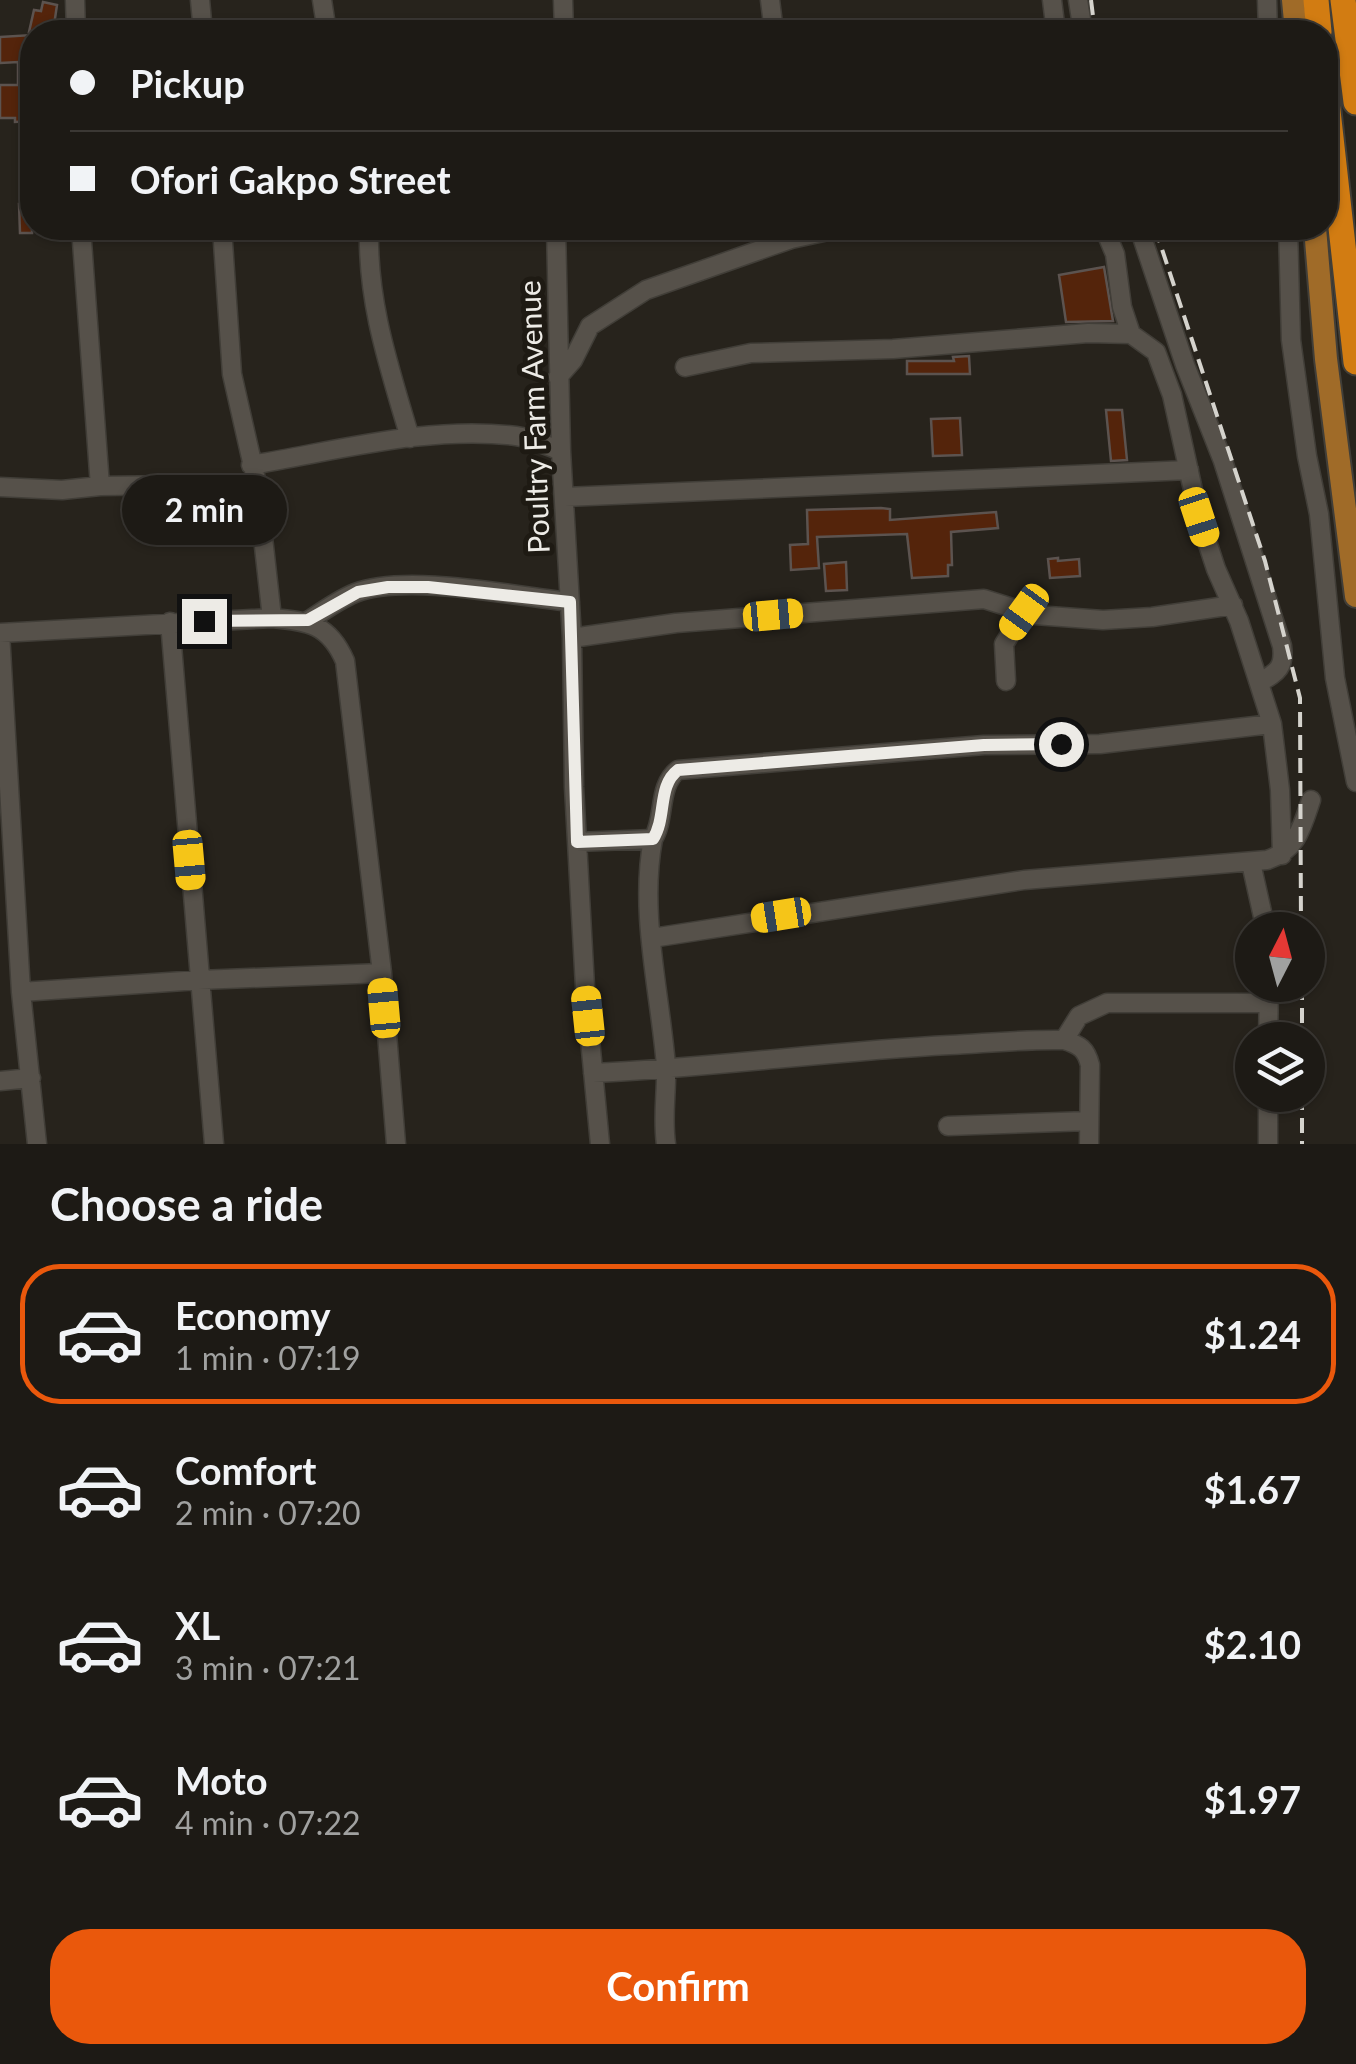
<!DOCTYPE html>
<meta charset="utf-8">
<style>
:root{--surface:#1d1a15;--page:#25231e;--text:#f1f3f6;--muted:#a0a1a0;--line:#3b3834;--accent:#ea580c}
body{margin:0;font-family:Lato,sans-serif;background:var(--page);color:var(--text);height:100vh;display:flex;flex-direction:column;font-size:38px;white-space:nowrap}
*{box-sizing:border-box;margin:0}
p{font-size:32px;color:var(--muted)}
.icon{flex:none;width:55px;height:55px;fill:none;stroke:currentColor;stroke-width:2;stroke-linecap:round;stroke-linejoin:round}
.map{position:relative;height:1144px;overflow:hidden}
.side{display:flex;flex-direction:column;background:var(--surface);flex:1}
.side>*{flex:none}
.banner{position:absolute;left:20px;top:20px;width:1318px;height:220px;border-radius:40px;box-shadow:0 2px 8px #0004,0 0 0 2px var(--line);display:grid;align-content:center;height:220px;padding:0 50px;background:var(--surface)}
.needle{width:65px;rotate:6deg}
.fabs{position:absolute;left:1235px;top:912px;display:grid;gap:20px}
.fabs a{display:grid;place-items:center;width:90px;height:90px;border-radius:50%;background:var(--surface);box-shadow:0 2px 8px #0004,0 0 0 2px var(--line);font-size:50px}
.end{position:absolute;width:45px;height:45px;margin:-22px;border:12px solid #edebe6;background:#111;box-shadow:0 0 0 5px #111}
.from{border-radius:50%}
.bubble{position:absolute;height:70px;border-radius:35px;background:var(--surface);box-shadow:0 2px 8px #0004,0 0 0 2px var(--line);font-size:32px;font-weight:700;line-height:70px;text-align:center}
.car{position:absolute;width:30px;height:60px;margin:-30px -15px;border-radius:12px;box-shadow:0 0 8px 2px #0007;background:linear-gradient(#f5c518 24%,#345 0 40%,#f5c518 0 76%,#345 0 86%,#f5c518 0)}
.banner b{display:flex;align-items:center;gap:35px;height:95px;font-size:38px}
.banner b+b{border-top:2px solid var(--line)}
.banner i{width:25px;height:25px;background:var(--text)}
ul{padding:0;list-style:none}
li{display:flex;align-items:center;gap:30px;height:140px;margin:0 20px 15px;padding:0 30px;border:5px solid transparent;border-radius:40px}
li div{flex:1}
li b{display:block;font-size:38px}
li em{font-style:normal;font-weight:700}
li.on{border-color:var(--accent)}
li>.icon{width:90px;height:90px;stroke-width:1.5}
h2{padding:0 50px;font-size:45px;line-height:120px}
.action{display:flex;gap:20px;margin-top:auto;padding:20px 50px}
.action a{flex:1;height:115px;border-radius:40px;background:var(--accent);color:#fff;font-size:40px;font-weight:700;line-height:115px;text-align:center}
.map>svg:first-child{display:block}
</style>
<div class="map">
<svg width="1356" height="1144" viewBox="0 0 1356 1144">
<rect width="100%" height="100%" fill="#27231c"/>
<path fill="#54240b" stroke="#5c534f" stroke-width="2.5" d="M43,2l14,3 -4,27h-24l5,-22 7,1z
M32,35v86l-17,1v-4h-15v-33h18v-23l-18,1v-26z
M19,204h13v29h-12z
M1104,267l9,54 -47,1 -7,-47z
M969,356l1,18h-63v-13h47l-1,-4z
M1106,410h16l5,50 -16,1z
M960,418l2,37 -29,1 -2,-37z
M881,508l9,1v11l106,-8 2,16 -47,4 1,33h-4v11l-36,2 -5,-44 -90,3 2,31 -28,2 -1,-25 18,-1 -1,-34z
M1058,558v3l21,-2 1,17 -30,2 -2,-19z
M846,562l1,28 -21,1 -2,-27z"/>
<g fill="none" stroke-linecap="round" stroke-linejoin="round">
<g stroke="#413e38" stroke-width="21">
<path id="minor" d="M75,0l1,32
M200,0l3,32
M322,0l5,32
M563,0l1,32
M770,0l4,32
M1052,0l4,32
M1078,0l5,32
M1267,0l1,32
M81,228l19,258
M222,228l10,146 25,110 15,134c36,3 57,6 73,43l37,312 14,171
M369,228c-2,75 20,138 41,210
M556,228l5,223 11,187 2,149 11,200 15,157
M1139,228l46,137 38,96 59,185c3,22 -5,26 -23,37
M1288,228l3,112 16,116 12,58 16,164 21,104
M685,367l66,-14 142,-4 195,-16 43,1
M558,377l15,-17 17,-34 56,-36 145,-51 51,-11
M251,465c86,-14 178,-40 265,-29 15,2 31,10 45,15
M0,487l62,3 38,-4 157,-2
M565,497l624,-27
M308,621c15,-10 30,-21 47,-28 51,-20 159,3 215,9
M170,622l44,522
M0,633l21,359 16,152
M0,633l272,-15
M572,638l104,-15 308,-24 51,16 68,5 49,-3 81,-12
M1006,681l-2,-37 20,-32
M1272,724l8,66 2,65
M653,839c13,-21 4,-53 25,-69l306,-25 116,-1 172,-20 -33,-103 -23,-52 -17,-52 -27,-122 -16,-43 -25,-18 -9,-27 -7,-53 -11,-26
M577,842l76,-3c-14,74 7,153 13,227 1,27 -4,49 0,78
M1251,863l15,67
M652,938l372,-58 243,-20c30,-10 35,-33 44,-60
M21,992l178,-12 183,-7
M1064,1040l15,-24 28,-13h161
M1268,1040l1,-55
M593,1073c119,-5 238,-22 357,-28 38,-2 76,-6 114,-5 16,5 22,9 26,25l-1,79
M0,1081l31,-3
M948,1126l141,-5
M1268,1144v-49"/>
</g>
<g stroke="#413e38" stroke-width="26">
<path id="major" d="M1293,0l3,32
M1315,228l11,131 30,237"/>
</g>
<g stroke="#413e38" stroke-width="29">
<path id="highway" d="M1316,0l3,32
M1343,0l13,102
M1325,84l31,278"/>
</g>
<use href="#minor" stroke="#56514a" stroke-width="18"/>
<use href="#major" stroke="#a06b28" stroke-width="22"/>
<use href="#highway" stroke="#d27c12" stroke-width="25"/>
<path stroke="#d5d3cd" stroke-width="4" stroke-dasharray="15 8" stroke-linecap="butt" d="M1091,0l4,32
M1155,228l110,333 35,137 1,232
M1302,985v55
M1302,1095v49"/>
</g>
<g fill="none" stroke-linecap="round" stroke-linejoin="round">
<path stroke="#edebe6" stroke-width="12" d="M204,621l104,-1 50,-28 30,-5h40l142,15 7,240 76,-3c14,-22 4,-53 25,-69l306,-25 77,-1"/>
</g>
<g text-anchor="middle" stroke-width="10" stroke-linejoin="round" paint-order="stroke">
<g font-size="30" fill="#edebe6" stroke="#1e1a13">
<text transform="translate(535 417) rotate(-92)" y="10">Poultry Farm Avenue</text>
</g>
</g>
</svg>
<div class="fabs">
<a><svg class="needle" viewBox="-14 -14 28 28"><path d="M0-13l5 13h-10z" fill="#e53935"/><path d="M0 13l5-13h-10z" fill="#a0a1a0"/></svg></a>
<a><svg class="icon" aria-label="layers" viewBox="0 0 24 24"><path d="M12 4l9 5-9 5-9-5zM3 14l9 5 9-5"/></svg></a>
</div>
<i class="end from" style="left:1061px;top:744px"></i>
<i class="end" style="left:204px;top:621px"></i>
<div class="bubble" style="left:122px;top:475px;width:165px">2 min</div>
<i class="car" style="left:1199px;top:517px;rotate:162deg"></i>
<i class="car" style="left:1024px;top:612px;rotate:216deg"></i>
<i class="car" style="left:773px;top:615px;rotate:85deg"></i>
<i class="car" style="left:189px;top:860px;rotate:175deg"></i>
<i class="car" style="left:781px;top:915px;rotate:261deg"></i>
<i class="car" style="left:384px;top:1008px;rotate:355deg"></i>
<i class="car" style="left:588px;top:1016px;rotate:354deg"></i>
<div class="banner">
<b><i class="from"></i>Pickup</b>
<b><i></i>Ofori Gakpo Street</b>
</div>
</div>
<section class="side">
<h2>Choose a ride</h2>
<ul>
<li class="on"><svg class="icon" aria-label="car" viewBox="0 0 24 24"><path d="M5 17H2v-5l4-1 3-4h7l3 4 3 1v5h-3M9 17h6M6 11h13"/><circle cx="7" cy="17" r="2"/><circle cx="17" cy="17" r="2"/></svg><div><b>Economy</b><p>1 min · 07:19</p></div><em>$1.24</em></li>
<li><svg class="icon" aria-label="car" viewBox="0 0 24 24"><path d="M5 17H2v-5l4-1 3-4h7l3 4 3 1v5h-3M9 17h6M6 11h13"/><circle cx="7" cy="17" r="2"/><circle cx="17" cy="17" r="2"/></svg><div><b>Comfort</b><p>2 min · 07:20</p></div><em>$1.67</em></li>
<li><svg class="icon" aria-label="car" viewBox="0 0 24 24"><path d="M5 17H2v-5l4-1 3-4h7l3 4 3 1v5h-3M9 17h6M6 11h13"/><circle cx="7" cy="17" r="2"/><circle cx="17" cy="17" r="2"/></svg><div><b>XL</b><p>3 min · 07:21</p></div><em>$2.10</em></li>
<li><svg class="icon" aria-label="car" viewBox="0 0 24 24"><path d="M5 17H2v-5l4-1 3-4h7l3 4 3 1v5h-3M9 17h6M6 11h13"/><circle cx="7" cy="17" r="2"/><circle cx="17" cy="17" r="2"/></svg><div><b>Moto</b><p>4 min · 07:22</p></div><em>$1.97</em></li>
</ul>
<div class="action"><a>Confirm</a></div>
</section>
